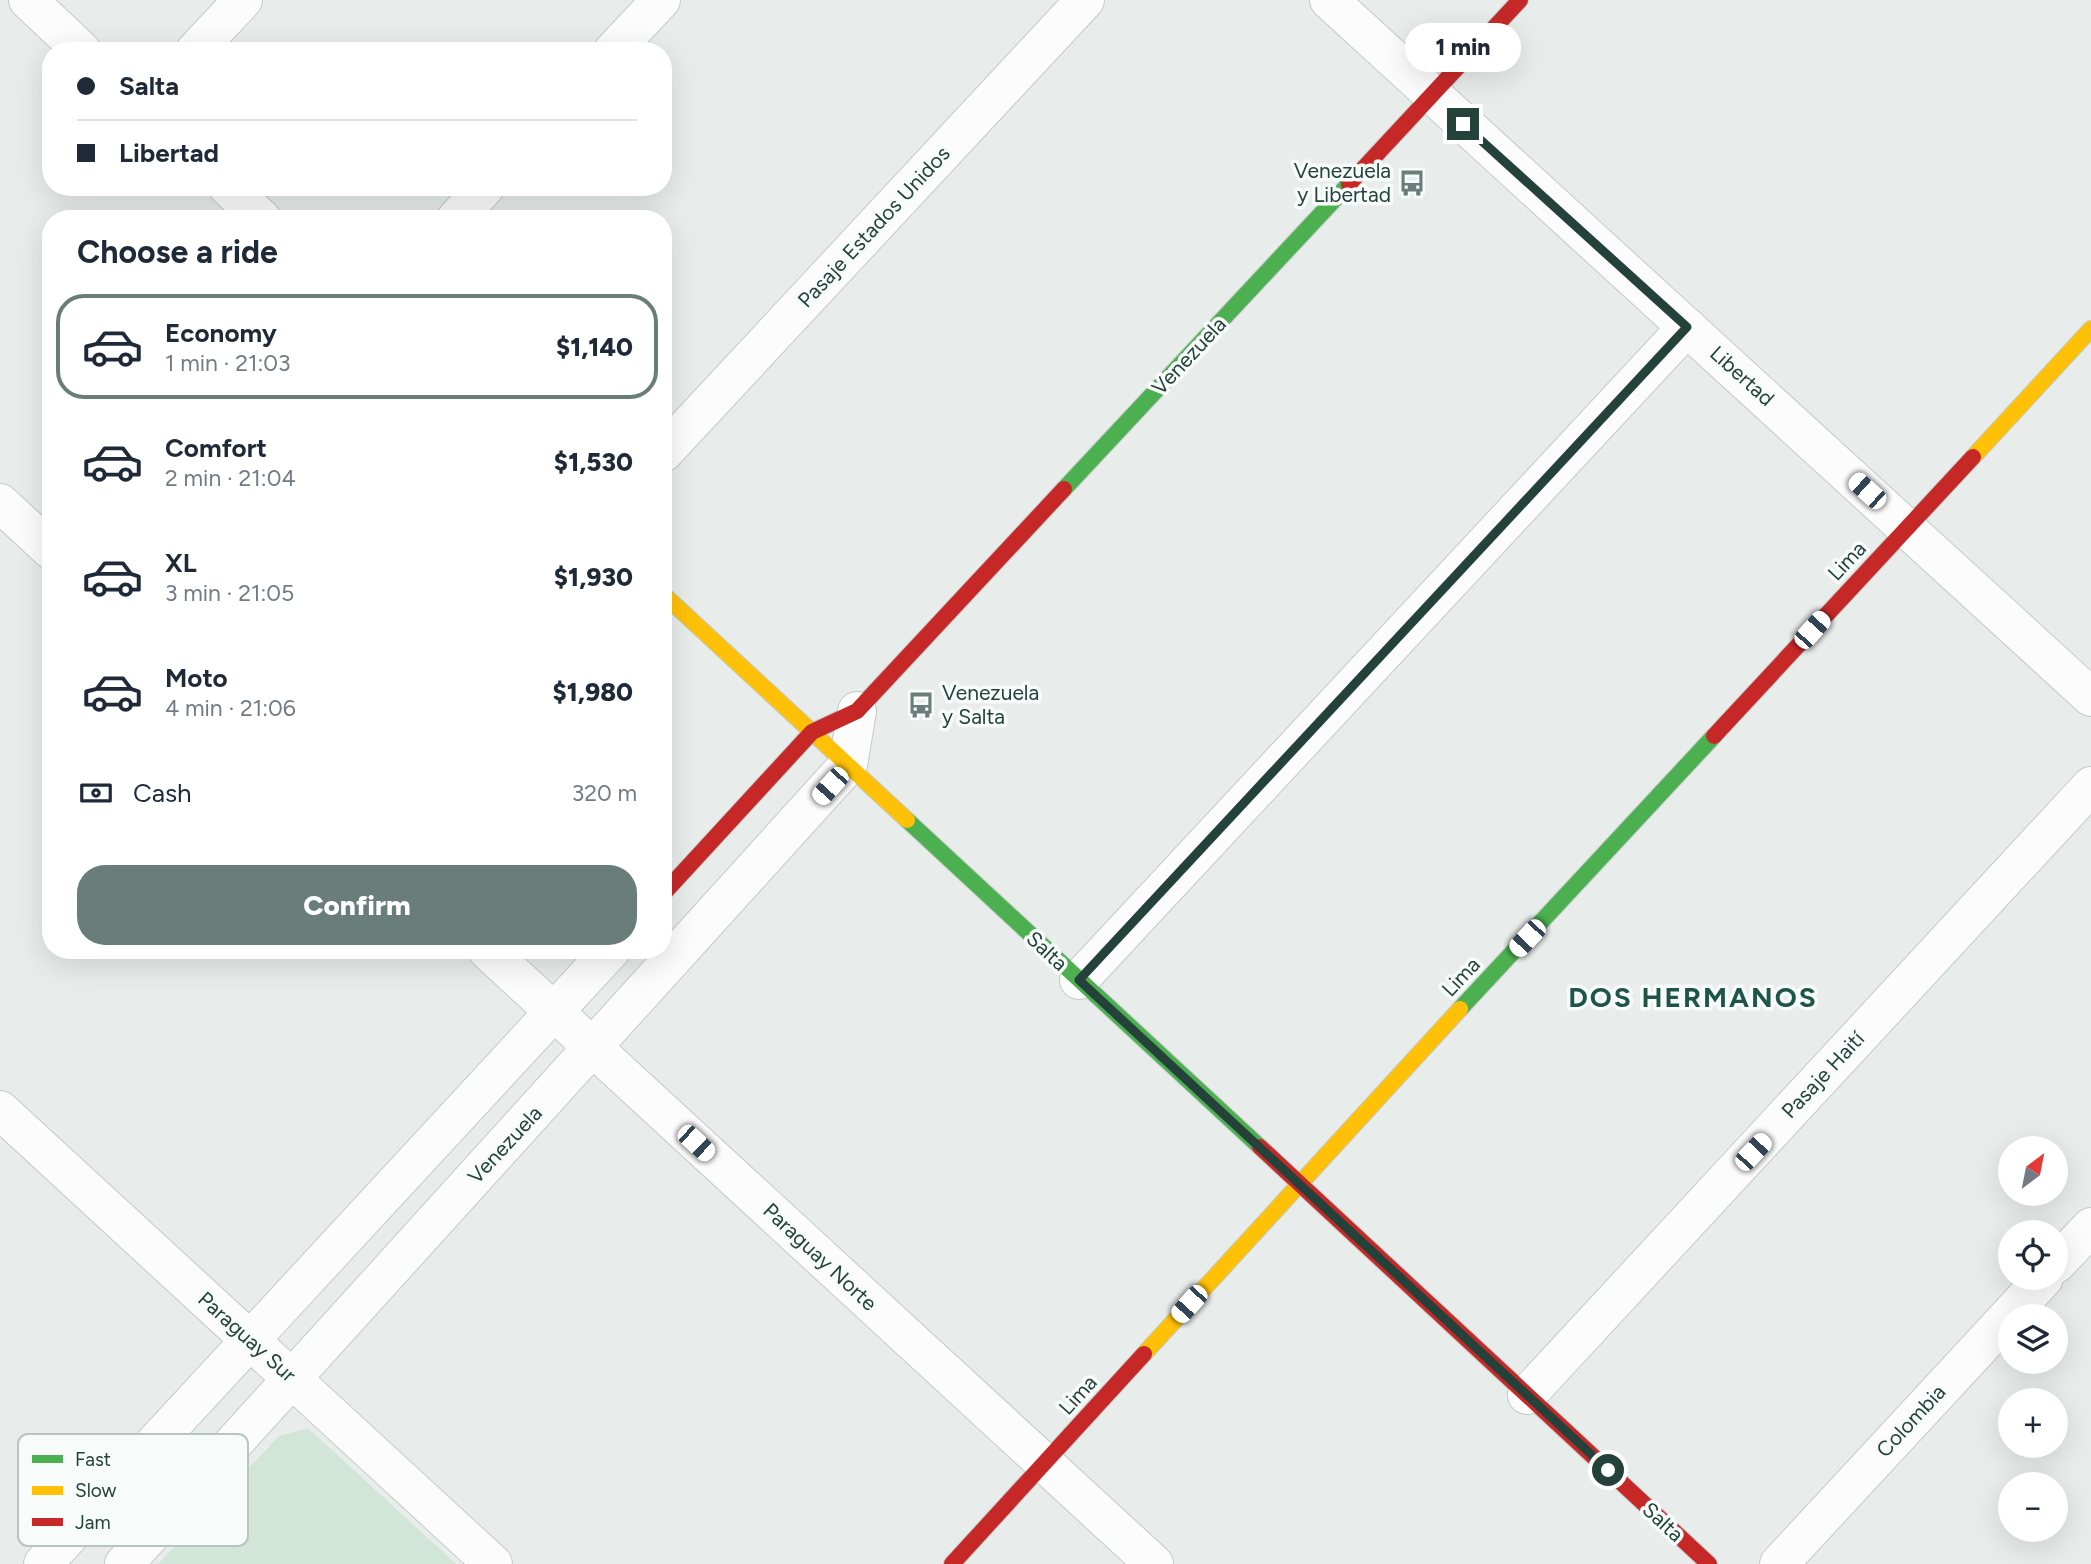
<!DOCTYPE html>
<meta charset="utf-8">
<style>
:root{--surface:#fff;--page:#f2f2f3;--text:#1f2937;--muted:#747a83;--line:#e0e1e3;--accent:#697e78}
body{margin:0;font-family:Figtree,sans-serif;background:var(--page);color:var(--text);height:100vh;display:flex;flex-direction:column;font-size:26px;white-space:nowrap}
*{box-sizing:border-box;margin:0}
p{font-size:23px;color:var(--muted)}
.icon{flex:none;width:38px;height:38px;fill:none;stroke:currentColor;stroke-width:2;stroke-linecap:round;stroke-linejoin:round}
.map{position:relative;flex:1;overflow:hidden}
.drawer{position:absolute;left:42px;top:210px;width:630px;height:749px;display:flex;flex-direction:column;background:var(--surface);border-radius:28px;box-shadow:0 7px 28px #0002}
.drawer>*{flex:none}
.banner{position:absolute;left:42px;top:42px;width:630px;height:154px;border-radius:28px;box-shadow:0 7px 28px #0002;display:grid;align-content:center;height:154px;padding:0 35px;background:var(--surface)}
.needle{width:46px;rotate:32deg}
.buttons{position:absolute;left:1998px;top:1136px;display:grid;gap:14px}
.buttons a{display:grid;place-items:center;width:70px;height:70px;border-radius:50%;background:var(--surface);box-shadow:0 7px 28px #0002;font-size:35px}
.end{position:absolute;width:32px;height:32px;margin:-16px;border:9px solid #24423a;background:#fff;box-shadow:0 0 0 4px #fff}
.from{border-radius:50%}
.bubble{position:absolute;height:49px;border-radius:24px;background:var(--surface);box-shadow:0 7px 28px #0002;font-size:23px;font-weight:800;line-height:49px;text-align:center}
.car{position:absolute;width:21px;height:42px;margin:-21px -10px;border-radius:9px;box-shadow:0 0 5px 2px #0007;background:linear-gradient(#fff 24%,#345 0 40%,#fff 0 76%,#345 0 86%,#fff 0)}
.banner b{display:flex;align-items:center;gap:24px;height:66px;font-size:26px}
.banner b+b{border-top:2px solid var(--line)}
.banner i{width:18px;height:18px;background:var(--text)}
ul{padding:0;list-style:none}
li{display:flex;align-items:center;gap:21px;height:105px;margin:0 14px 10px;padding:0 21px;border:4px solid transparent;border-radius:28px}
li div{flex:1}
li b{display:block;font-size:26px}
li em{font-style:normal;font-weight:800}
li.selected{border-color:var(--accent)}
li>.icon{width:63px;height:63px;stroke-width:1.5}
h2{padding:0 35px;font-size:32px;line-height:84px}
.pay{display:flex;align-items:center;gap:18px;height:77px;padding:0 35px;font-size:26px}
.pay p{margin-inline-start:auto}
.action{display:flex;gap:14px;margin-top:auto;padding:14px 35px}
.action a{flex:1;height:80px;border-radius:28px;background:var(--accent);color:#fff;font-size:28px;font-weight:800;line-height:80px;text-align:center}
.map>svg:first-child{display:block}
</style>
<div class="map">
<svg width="2091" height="1564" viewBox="0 0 2091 1564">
<rect width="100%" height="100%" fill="#e8edeb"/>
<path fill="#d1e6d8" d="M308,1428l148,136h-298l121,-128z"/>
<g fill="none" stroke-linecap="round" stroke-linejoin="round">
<g stroke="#c5cac8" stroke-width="40">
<path id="street" d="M28,0l54,51
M1329,0l762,697
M195,51l48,-51
M613,51l48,-51
M228,187l34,32
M456,219l29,-32
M663,453l422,-453
M0,503l51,47
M487,950l667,614
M1079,980l608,-653
M0,1110l493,454
M2056,1264l35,-37
M1527,1395l564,-609
M43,1564l568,-614
M124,1564l724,-799 9,-54
M1779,1564l265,-286"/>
</g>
<g stroke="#c3cbc8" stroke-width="18">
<path id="fast" d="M1064,489l285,-305
M907,820l353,327
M1460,1009l254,-273"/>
</g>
<g stroke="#c3cbc8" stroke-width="18">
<path id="slow" d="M1973,457l118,-128
M663,594l244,226
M1144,1354l316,-345"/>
</g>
<g stroke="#c3cbc8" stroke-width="18">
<path id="jam" d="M1349,184l171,-184
M1714,736l259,-279
M663,894l149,-162 45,-21 207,-222
M1260,1147l449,417
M952,1564l192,-210"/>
</g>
<use href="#street" stroke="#fcfcfc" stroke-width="38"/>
<use href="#fast" stroke="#4caf50" stroke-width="16"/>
<use href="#slow" stroke="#ffc107" stroke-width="16"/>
<use href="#jam" stroke="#c62828" stroke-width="16"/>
</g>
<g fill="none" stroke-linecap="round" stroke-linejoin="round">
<path stroke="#24423a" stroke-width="9" d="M1463,124l224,203 -608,653 529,490"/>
</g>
<defs>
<g id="bus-bare" transform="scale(2.1)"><path d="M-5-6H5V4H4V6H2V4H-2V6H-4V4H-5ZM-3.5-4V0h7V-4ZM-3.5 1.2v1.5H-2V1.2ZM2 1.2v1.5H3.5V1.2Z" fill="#697e78" stroke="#f7fbf9" stroke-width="2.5" paint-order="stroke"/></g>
</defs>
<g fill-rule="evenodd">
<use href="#bus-bare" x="1412" y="183"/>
<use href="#bus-bare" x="921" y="705"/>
</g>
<g text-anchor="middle" stroke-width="7" stroke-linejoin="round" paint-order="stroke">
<g font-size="21" fill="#24423a" stroke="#f7fbf9" text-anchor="end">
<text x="1391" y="178">Venezuela<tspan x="1391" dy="24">y Libertad</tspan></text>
<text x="942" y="700" text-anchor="start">Venezuela<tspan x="942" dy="24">y Salta</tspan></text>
</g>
<g font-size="21" fill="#24423a" stroke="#f7fbf9">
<text transform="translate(874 227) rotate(-47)" y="7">Pasaje Estados Unidos</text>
<text transform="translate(1189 356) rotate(-47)" y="7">Venezuela</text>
<text transform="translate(1742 376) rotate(42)" y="7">Libertad</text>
<text transform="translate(1847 561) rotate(-47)" y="7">Lima</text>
<text transform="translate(1047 951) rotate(43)" y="7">Salta</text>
<text transform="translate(1461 977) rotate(-47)" y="7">Lima</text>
<text transform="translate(1823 1075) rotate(-47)" y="7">Pasaje Haití</text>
<text transform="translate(505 1145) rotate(-47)" y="7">Venezuela</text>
<text transform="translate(820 1257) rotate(43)" y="7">Paraguay Norte</text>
<text transform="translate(247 1337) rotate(42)" y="7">Paraguay Sur</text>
<text transform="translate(1078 1395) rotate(-48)" y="7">Lima</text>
<text transform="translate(1911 1421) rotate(-47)" y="7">Colombia</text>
<text transform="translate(1663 1522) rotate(43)" y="7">Salta</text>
</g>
<g font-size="28" font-weight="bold" letter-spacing="2" fill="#1f5548" stroke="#f7fbf9">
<text x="1693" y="1007">DOS HERMANOS</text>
</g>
</g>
<rect x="18" y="1434" width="230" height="112" rx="10" fill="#f7fbf9" stroke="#b8c4c0" stroke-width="2"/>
<rect x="32" y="1455" width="31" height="8" fill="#4caf50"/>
<rect x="32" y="1486" width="31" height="9" fill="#ffc107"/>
<rect x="32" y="1518" width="31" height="8" fill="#c62828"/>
<g font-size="19" fill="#24423a">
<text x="75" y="1466">Fast</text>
<text x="75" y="1497">Slow</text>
<text x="75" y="1529">Jam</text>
</g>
</svg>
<div class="buttons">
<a><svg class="needle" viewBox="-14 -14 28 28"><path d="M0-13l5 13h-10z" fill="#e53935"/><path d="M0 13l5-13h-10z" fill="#747a83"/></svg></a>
<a><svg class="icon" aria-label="locate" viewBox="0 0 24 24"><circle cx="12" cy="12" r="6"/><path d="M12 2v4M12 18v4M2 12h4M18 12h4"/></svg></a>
<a><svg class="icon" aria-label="layers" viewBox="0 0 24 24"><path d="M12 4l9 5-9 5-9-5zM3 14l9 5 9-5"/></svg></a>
<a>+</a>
<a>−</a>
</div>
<i class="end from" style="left:1608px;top:1470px"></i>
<i class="end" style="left:1463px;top:124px"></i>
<div class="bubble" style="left:1405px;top:23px;width:116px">1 min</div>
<i class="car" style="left:1867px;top:491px;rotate:312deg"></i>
<i class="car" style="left:1812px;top:630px;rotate:42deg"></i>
<i class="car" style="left:830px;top:786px;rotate:222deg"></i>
<i class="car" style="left:1527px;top:938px;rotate:223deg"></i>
<i class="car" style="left:696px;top:1143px;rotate:133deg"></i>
<i class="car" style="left:1753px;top:1152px;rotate:43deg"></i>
<i class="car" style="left:1189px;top:1304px;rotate:222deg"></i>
<div class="banner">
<b><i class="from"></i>Salta</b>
<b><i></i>Libertad</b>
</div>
<section class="drawer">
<h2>Choose a ride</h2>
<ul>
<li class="selected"><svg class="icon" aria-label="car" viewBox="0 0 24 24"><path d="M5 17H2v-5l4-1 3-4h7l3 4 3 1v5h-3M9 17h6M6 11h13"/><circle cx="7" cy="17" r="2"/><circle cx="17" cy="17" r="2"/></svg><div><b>Economy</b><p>1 min · 21:03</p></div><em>$1,140</em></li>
<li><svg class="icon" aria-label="car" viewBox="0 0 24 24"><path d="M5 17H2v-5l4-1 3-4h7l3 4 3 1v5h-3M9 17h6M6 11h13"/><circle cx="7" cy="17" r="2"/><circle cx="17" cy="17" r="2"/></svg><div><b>Comfort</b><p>2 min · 21:04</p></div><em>$1,530</em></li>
<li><svg class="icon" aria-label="car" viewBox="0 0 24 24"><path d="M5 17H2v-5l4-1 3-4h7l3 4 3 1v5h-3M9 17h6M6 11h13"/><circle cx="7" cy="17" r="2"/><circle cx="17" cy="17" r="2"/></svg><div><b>XL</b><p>3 min · 21:05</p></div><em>$1,930</em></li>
<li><svg class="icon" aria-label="car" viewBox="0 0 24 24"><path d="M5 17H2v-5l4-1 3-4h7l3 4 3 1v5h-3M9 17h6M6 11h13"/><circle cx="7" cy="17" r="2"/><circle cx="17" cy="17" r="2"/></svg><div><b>Moto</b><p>4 min · 21:06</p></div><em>$1,980</em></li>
</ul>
<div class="pay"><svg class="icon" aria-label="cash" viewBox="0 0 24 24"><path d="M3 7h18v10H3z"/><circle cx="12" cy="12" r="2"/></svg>Cash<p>320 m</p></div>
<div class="action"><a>Confirm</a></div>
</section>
</div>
